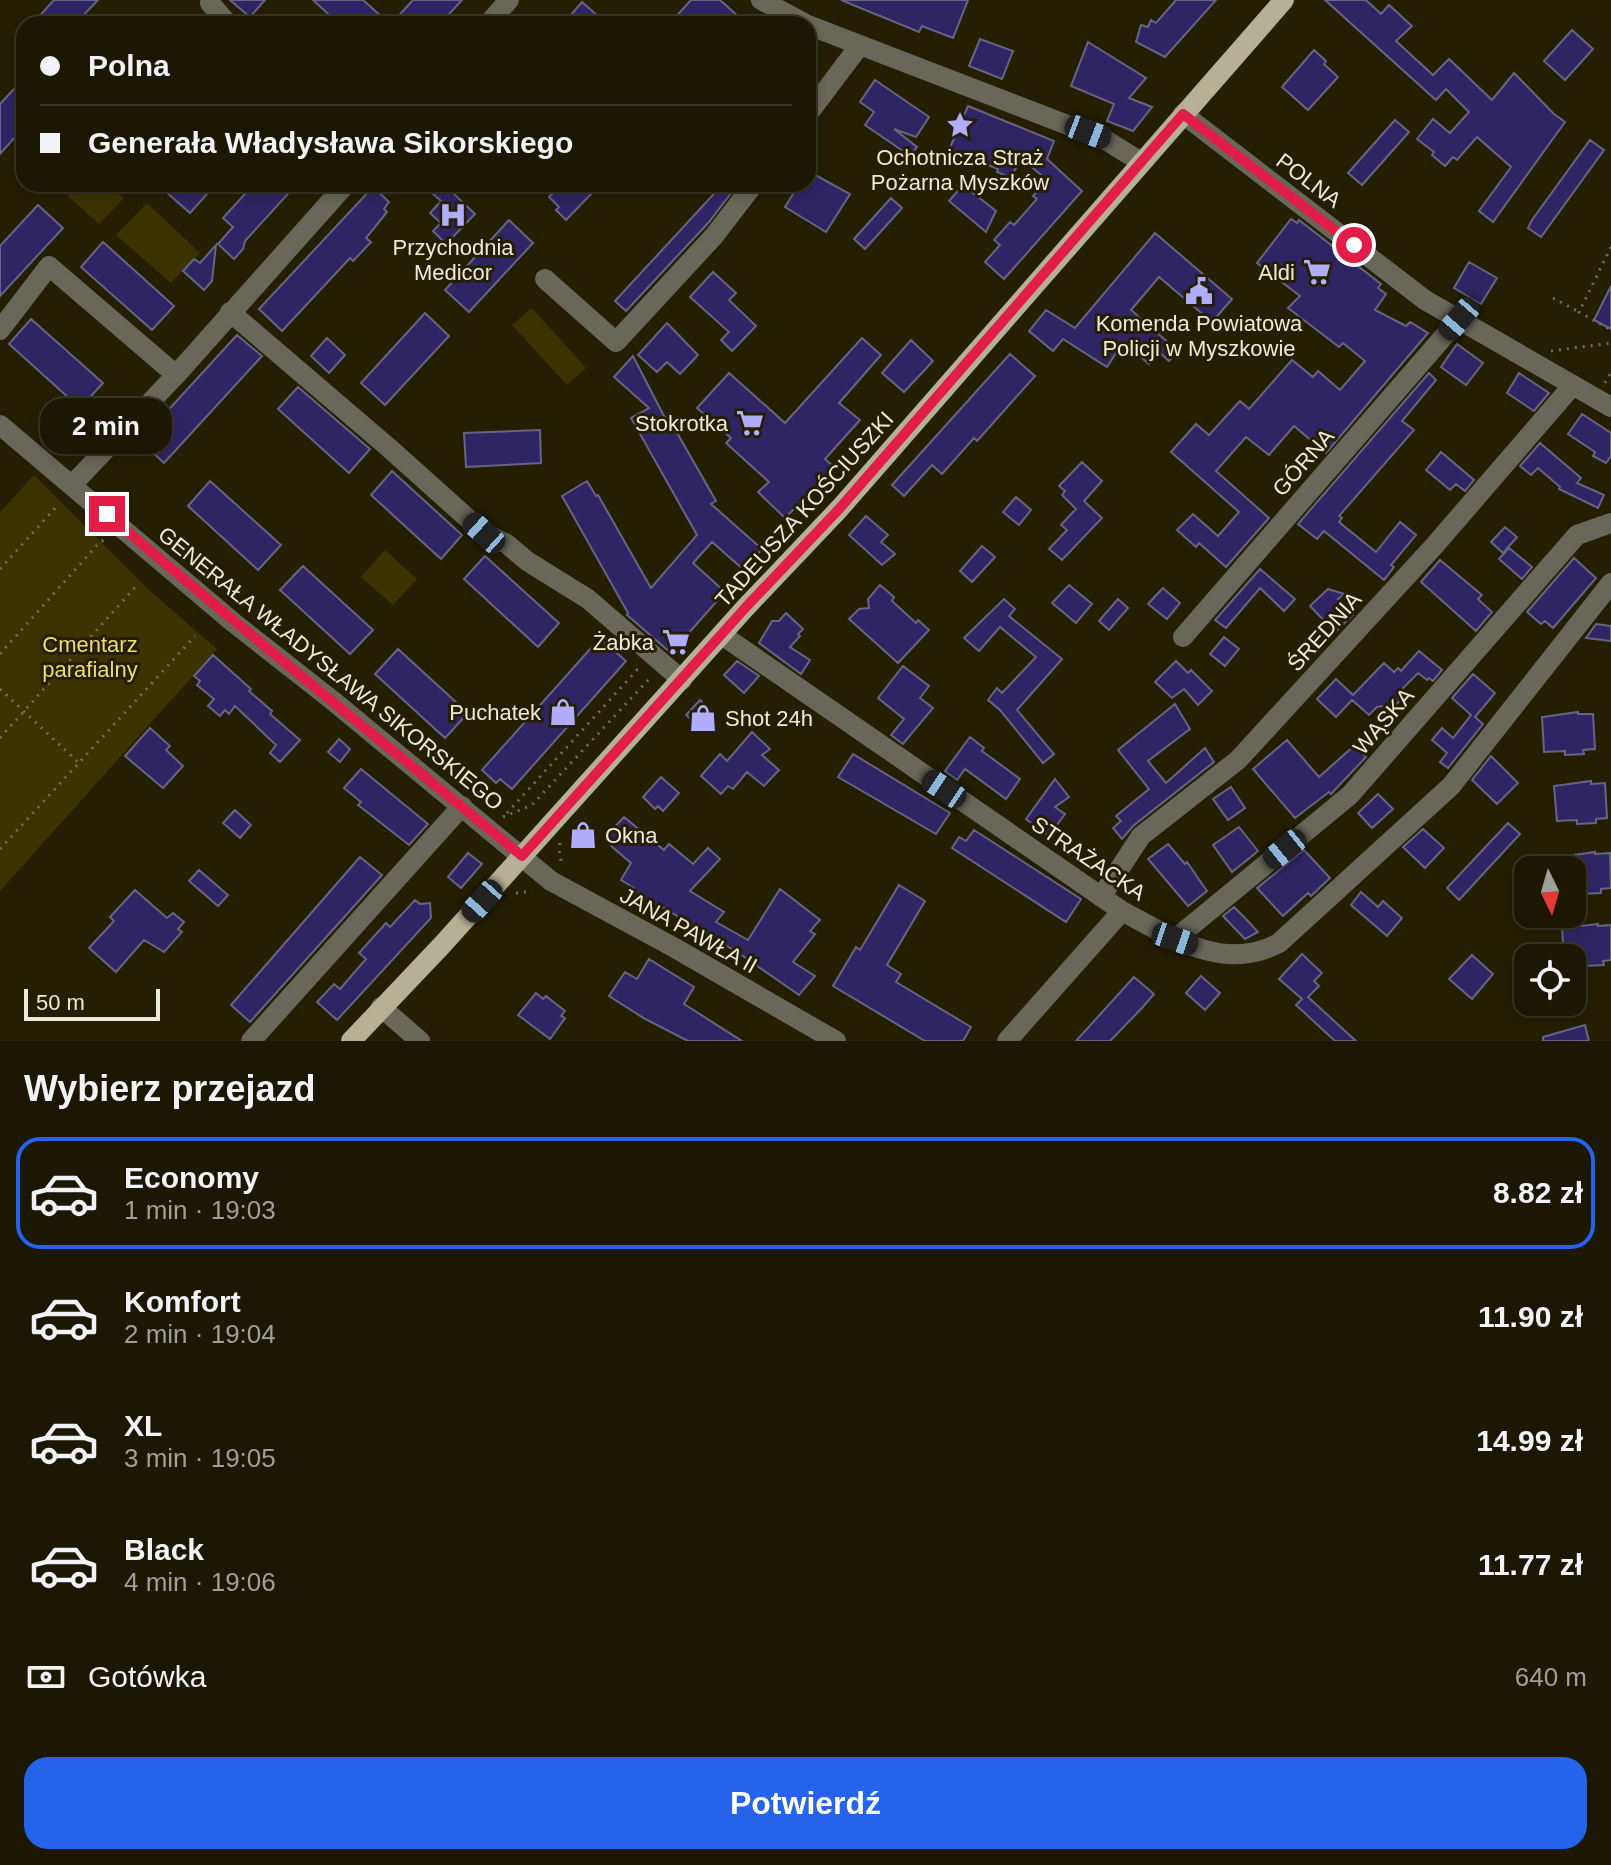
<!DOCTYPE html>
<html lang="pl">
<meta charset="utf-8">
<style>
:root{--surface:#1b1702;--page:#282411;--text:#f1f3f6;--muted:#a09f99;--line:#393624;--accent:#2563eb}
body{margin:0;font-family:Arial,sans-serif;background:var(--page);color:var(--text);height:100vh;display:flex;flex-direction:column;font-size:30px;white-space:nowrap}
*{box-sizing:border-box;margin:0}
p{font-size:26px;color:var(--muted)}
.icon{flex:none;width:44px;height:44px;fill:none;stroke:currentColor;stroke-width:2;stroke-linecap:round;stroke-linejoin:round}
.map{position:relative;height:1041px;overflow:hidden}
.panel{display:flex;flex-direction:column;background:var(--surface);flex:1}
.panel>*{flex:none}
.banner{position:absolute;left:16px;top:16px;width:800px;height:176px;border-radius:24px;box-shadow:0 4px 12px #0003,0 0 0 2px var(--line);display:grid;align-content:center;height:176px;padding:0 24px;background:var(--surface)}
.needle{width:52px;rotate:175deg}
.fabs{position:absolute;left:1514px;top:856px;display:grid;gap:16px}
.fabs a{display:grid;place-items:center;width:72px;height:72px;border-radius:16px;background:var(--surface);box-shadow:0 4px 12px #0003,0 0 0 2px var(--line);font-size:40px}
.scale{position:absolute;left:24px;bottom:20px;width:136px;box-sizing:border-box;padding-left:8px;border:4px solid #edead9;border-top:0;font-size:22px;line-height:28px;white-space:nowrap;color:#edead9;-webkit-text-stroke:6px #241f02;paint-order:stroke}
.end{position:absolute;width:36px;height:36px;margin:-18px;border:10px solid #e11d48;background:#fff;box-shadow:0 0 0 4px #fff}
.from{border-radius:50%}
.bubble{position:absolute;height:56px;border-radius:24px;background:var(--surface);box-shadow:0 4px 12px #0003,0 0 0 2px var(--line);font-size:26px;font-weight:700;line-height:56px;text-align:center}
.car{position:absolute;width:24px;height:48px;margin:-24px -12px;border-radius:10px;box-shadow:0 0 6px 2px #0007;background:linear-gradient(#222 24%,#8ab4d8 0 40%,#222 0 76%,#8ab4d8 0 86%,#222 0)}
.banner b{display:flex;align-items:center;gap:28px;height:76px;font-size:30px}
.banner b+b{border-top:2px solid var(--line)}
.banner i{width:20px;height:20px;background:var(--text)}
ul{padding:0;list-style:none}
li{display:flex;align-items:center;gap:24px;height:112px;margin:0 16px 12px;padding:0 8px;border:4px solid transparent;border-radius:24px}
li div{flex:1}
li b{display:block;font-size:30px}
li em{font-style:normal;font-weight:700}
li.active{border-color:var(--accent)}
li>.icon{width:72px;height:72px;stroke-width:1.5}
h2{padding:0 24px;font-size:36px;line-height:96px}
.pay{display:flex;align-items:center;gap:20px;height:88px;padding:0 24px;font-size:30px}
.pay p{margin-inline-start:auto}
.button{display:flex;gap:16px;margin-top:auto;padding:16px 24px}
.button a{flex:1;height:92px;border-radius:24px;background:var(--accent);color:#fff;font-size:32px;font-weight:700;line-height:92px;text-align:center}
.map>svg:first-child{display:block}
</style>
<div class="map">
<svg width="1611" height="1041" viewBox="0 0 1611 1041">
<rect width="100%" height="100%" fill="#241f02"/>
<path fill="#3b3300" d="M78,184h30l16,14 -25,26 -32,-29z
M147,203l53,50 -29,30 -55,-48z
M532,308l54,60 -19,17 -55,-60z
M34,475l116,116 67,58 -217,242v-379z
M385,550l32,29 -24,26 -32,-28z"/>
<path fill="#2f2564" stroke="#666582" stroke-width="2" d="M54,0h44l-23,24h-43z
M230,0h35l-15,17z
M313,0h50l27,24h-51z
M413,0h49l-22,24h-49z
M691,0h29l27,24h-78z
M841,0h127l-15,38 -31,-12 -3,6z
M1176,0h40l-51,57 -29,-15 5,-17 7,2 3,-7 5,3z
M1325,0h41l15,14 8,-9 23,21 -16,15 37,34 16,-16 43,41 22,-27 40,41 11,8 -72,100 -14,-11 32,-44 -34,-30 -20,23 -4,-3 -8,9 -13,-11 2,-3 -17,-13 16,-20 17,14 19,-21 -23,-23 -10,11z
M582,2l25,22h-44z
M1572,30l21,19 -28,31 -21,-19z
M980,39l33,12 -11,28 -33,-13z
M1088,42l58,36 -17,20 23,9 -19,24 -26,-10 7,-17 -43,-18z
M1314,50l12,11 -2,3 14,13 -30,33 -26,-23z
M875,80l54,37 -13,20 -22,-8 23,18 -7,9 -45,-31 9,-13 -14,-10z
M14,89l10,9v29l-24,27v-50z
M968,106l86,35 -7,18 35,32 -78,88 -19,-17 15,-17 -6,-5 16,-18 4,3 23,-26 -4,-3 14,-16 -26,-22 -10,20 -14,-6 1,-3 -49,-19z
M1395,120l14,12 -47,53 -14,-12z
M1590,140l14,10 -63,87 -13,-9 4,-8z
M808,171l42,23 -24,38 -41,-25 14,-23h9z
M157,184h59l-26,29z
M254,184h43l-52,57 -2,8 -9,10 -16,-15 15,-17 -10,-9z
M422,184h36l-7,7 24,23 -29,30 -13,-13 8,-8 -11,-10 11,-12z
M561,184h26l7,7 -28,29 -10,-10 3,-3 -10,-10z
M723,184h15l-29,38 -83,89 -11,-10z
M963,185l33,26 -10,21 -37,-31z
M373,187l16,15 -5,7 3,3 -21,26 5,4 -18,19 -3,-3 -68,73 -23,-22z
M891,198l11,10 -37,41 -11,-10z
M38,205l25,23 -63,68v-50z
M1291,219l6,4 2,-3 82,64 -3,4 8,6 -11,16 31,16 4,-4 18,11 -102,120 -32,-27 -25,29 -23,-18 -30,34 53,47 -43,49 -27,-24 -3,4 -19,-17 16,-16 25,22 21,-24 -68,-60 25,-28 13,11 31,-34 9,8 43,-49 21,17 5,-6 22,19 25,-29 -22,-18 -4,4 -51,-39 12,-12 -43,-33z
M509,220l24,23 -64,69 -24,-22z
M1155,233l77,66 -20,23 -53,-45 -28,33 47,41 -9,10 -10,-9 -10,12 -26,-22 -16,25 -44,-28 -10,12 -24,-20 17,-21 29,18z
M103,242l71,64 -22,24 -71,-63z
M216,245l-4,36 -8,9 -21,-19 11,-12 6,4z
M1469,262l28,16 -16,26 -27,-16z
M713,272l23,21 -7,7 27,26 -24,25 -11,-11 8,-8 -39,-35z
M1611,286v43l-17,-9z
M425,313l24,23 -64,69 -24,-22z
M31,319l72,64 -23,25 -71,-64z
M667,323l31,32 -18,19 -13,-12 -10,10 -19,-17z
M237,335l25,21 -98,107 -24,-22z
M327,338l18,17 -16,18 -18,-17z
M862,338l19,17 -42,48 21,17 -35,39 10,9 -50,50 -27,-26 11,-10 -43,-39 5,-5 -34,-30 32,-35 56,50z
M911,340l22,21 -29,31 -22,-19z
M1457,344l26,19 -17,22 -25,-18z
M1010,354l25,22 -58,65 -3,-3 -32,36 -10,-9 -28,31 -12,-11z
M633,356l32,62 3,-1 48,84 -5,3 51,45 -18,21 -32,-28 -19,21 32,29 -54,61 -44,-38 1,-2 -66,-117 25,-15 9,15 2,-1 53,93 46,-53 -66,-117 18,-10 -35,-31z
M1429,373l7,7 -34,41 12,9 -75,86 3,2 -3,4 37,30 24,-30 16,13 -25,30 3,2 -10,13 -60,-49 -7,8 -19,-15z
M1519,373l30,20 -15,18 -27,-18z
M298,387l72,62 -21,24 -71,-64z
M1582,414l29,19v23l-5,7 -13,-7 2,-4 -27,-18z
M540,430l1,33 -75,4 -2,-34z
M1540,443l41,35 -4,5 27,12 -6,13 -39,-19 1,-2 -22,-19 -7,7 -11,-9z
M1441,452l33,28 -9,11 -9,-7 -6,6 -24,-20z
M1082,462l20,19 -18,20 18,17 -40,42 -13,-11 18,-19 -6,-5 15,-16 -14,-14 3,-4 -6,-5z
M392,471l70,64 -21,24 -70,-64z
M210,481l71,64 -23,25 -70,-64z
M1016,497l15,13 -12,15 -16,-13z
M866,516l22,19 -7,7 14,12 -13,11 -33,-30z
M1505,527l12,10 -14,16 -12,-11z
M982,546l13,11 -23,25 -12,-11z
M1509,548l23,19 -10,12 -23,-20z
M485,556l74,67 -21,24 -74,-68z
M1574,558l22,20 -43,50 -8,-7 -4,3 -14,-12z
M1440,560l42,35 -4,4 14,13 -16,19 -55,-49z
M303,566l70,64 -23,24 -70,-64z
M1260,569l35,30 -11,12 -24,-23 -34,40 -11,-8z
M880,585l14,12 -2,4 24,22 2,-3 11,10 -31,33 -49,-44 10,-10 10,-1 -1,-9z
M1069,585l23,19 -16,19 -24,-20z
M1163,588l17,15 -13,16 -19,-15z
M1328,589l16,5 -6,5 15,16 -18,17 -25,-26z
M1004,599l11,10 -6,7 53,43 -45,51 37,44 -11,9 -43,-53 -12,-10 9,-12 5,5 34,-36 -36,-30 -21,24 -15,-13z
M1118,599l10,9 -19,22 -10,-9z
M786,613l17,16 -5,5 2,2 -10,11 20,13 -9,14 -42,-31 13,-22h7z
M1596,624l15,2v15l-25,-3z
M1224,637l15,12 -14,17 -15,-12z
M600,638l26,23 -114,128 -12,-10 -4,4 -14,-13z
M398,649l70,64 -23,25 -70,-64z
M1419,651l23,19 -9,11 -4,-3 -2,2 -9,-7 -17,17 1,8 -5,6 -20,3 -8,8 -17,-15 -16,17 -19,-18 19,-20 17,16 31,-32 10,9 4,-4 3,3z
M213,655l38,34 -2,2 23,20 -2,3 30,26 -20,22 -10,-9 6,-8 -41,-39 -6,8 -4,-4 -5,6 -12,-10 6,-7 -17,-14 3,-4 -6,-5z
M737,661l22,15 -15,17 -20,-18z
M1176,661l12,12 3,-3 21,21 -14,14 -14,-16 -12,9 -17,-16z
M903,666l26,20 -9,12 13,10 -30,36 -12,-9 13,-16 -26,-21z
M1473,674l22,19 -20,24 8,7 -35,44 -8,-6 7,-9 -15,-13 10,-12 11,10 18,-23 -19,-17z
M700,700l11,11 -13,15 -12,-11z
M1175,704l15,25 -42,32 18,22 39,-35 9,14 -81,64 -11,13 -9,-11 8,-7 -5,-5 33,-27 -31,-39z
M1578,712v2h15l2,35 -12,1 1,4 -19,1v-4l-21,1 -2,-35z
M150,728l20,18 -4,4 17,16 -20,22 -38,-32z
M752,732l18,17 -8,6 17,15 -15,16 -17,-14 -14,17 -5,-3 -7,8 -20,-18 19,-22 7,7z
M970,737l14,11 -2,3 38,28 -14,20 -41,-30 -8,11 -12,-9z
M339,739l11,10 -10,13 -12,-10z
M1287,740l32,37 36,-32 11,12 -35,37 -2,-2 -34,26 -42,-49z
M853,754l97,59 -14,21 -98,-57z
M1491,756l27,27 -21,21 -25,-24z
M361,769l67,55 -19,21 -51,-40 3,-3 -17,-14z
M661,777l18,16 -16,18 -5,-5 -3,3 -12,-12z
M1055,779l14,18 -14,10 10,7 -16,22 -23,-17z
M1591,781v3l14,-1 2,35 -11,1v4l-19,1v-4l-20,1 -3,-35z
M1231,787l14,21 -17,12 -15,-21z
M1378,794l15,15 -21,19 -14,-15z
M235,810l16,15 -11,13 -17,-15z
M624,817l40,33 5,-6 24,20 15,-16 12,11 -30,32 34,21 -8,10 32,18 32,-51 40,31 -10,11 5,3 -22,28 22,14 -16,19 -59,-41 -83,-50 -4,12 -26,-17 7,-11 -13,-8 10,-17 -20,-17 3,-3 -9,-6z
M1508,823l12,11 -61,66 -12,-12z
M1239,827l19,24 -26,21 -19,-27z
M1423,829l21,19 -19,20 -22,-21z
M974,830l107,69 -15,23 -114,-74 7,-11 7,4z
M1168,844l17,20 2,-2 20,29 -19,15 -40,-47z
M1304,850l26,28 -19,18 -3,-3 -25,23 -26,-28z
M1595,852v2l15,-1 1,35 -10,1v4l-19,1v-4l-10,1v-21h-12l-1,-13z
M468,853l14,11 -21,24 -13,-11z
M360,857l22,18 -132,147 -19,-17z
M199,870l29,25 -10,11 -29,-25z
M899,885l26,16 -38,64 14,9 -5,8 75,45 -8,14h-38l-92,-55 23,-39 4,3z
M135,890l32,28 6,-5 11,9 -6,7 4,3 -18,20 -20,-12 -28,32 -27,-24 25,-27 -4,-4z
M1361,892l17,15 5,-6 19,17 -15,18 -36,-31z
M415,900l5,4 10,-1 1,15 -94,102 -20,-18 17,-18 6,5 26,-30 -7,-6 27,-30 4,4z
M1234,907l10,10 14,15 -13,7 -22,-23z
M1598,924v2l13,-1v35l-8,1 1,4 -19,1v-4l-13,1v-5h-8l-2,-30z
M1302,954l20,19 -8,8 5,5 -11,11 48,44h-21l-39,-36 6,-6 -23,-20z
M1472,955l21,19 -21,25 -23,-20z
M649,959l45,28 -10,17 58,37h-54l-43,-22 -36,-23 16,-24 12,7z
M1201,976l19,17 -15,17 -19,-17z
M1134,977l20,17 -12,14 -32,33h-34z
M536,993l7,6 3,-3 19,15 -4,5 4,2 -15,21 -32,-24z
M1585,1025l4,16h-46v-4z"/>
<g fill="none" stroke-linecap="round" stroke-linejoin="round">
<path stroke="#736e56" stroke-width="3" stroke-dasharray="2 6" stroke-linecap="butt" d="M1611,247l-32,65 32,18
M1553,298l26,14
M1551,351l60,-8
M1605,383l6,-11
M0,569l57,-63
M0,654l100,-112 4,-2
M0,689l79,74
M0,738l138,-154
M507,813l130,-143 6,3
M503,817l29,-12 117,-126
M560,843l-1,7 3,16
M0,849l195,-213
M516,893l16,-2"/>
<path stroke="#69675a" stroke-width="20" d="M761,0l45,24
M210,3l18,21
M488,24l21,-24
M808,25l296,114 37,23
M808,114l52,-69
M1183,114l242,186 186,107
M545,279l71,63 98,-106 40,-52
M230,312l158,135 96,86 23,11 20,17 61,38 94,81
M0,330l49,-64 127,109
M0,425l234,198 98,77 219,181 124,67 161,93
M72,485l104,-110 170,-191
M722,635l400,276c49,26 102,62 157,32l172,-157 160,-203
M1183,637l276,-318
M1101,897l40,-61 97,-76 197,-215 138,-160
M1175,939l175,-144 227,-260 34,-12
M381,1007l39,34
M251,1041l211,-235
M1007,1041l115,-130"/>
<path stroke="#b6b195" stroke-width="20" d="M351,1041l92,-97 303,-337 94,-99 444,-508"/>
</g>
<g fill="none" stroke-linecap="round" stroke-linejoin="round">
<path stroke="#e11d48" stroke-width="10" d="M107,514c136,117 276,228 415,342l224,-249 94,-99 343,-394 171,131"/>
</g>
<defs>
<g id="sight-bare" transform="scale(2.16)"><path d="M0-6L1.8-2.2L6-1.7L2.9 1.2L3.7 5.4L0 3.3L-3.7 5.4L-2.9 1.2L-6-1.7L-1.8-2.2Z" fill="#b1adfa" stroke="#241f02" stroke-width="2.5" paint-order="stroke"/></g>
<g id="hospital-bare" transform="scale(2.16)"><path d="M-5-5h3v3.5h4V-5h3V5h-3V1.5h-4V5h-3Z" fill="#b1adfa" stroke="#241f02" stroke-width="2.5" paint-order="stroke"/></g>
<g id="supermarket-bare" transform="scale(2.16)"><path d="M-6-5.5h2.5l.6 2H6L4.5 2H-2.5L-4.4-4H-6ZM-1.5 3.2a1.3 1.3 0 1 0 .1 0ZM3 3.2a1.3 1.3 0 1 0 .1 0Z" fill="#b1adfa" stroke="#241f02" stroke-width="2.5" paint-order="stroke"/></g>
<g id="civic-bare" transform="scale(2.16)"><path d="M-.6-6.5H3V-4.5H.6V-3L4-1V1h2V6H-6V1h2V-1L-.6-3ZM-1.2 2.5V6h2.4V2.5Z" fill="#b1adfa" stroke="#241f02" stroke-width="2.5" paint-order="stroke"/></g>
<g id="shop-bare" transform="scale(2.16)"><path d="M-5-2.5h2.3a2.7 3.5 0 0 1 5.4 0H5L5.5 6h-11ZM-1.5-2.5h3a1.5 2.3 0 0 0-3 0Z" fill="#b1adfa" stroke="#241f02" stroke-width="2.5" paint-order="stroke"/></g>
</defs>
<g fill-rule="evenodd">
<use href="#sight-bare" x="960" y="125"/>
<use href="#hospital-bare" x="453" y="215"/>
<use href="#supermarket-bare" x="1317" y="272"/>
<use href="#civic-bare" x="1199" y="291"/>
<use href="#supermarket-bare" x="750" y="423"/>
<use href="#supermarket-bare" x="676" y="642"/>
<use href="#shop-bare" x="563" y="712"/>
<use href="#shop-bare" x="703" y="718"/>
<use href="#shop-bare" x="583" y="835"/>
</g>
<g text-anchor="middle" stroke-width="6" stroke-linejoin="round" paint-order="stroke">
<g font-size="22" fill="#edead9" stroke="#241f02" text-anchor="end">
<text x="960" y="165" text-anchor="middle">Ochotnicza Straż<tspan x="960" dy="25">Pożarna Myszków</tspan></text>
<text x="453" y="255" text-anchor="middle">Przychodnia<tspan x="453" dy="25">Medicor</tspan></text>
<text x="1295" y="280">Aldi</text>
<text x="1199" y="331" text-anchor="middle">Komenda Powiatowa<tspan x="1199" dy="25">Policji w Myszkowie</tspan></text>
<text x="728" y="431">Stokrotka</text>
<text x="654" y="650">Żabka</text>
<text x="541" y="720">Puchatek</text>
<text x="725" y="726" text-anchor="start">Shot 24h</text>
<text x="605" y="843" text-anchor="start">Okna</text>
</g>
<g font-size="22" fill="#edead9" stroke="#241f02">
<text transform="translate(1309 180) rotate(37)" y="8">POLNA</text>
<text transform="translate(1303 462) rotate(-49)" y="8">GÓRNA</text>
<text transform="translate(804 509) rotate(-48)" y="8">TADEUSZA KOŚCIUSZKI</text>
<text transform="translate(1324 631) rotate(-48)" y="8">ŚREDNIA</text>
<text transform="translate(331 668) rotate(39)" y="8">GENERAŁA WŁADYSŁAWA SIKORSKIEGO</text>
<text transform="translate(1383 721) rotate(-49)" y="8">WĄSKA</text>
<text transform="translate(1089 858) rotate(34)" y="8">STRAŻACKA</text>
<text transform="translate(689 930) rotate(29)" y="8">JANA PAWŁA II</text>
</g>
<g font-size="22" fill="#f0dc6a" stroke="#241f02">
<text x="90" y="652">Cmentarz<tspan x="90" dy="25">parafialny</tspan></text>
</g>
</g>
</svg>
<div class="fabs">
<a><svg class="needle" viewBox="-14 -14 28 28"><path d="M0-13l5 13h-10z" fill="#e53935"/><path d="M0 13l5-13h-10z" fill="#a09f99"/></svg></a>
<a><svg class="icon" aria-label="locate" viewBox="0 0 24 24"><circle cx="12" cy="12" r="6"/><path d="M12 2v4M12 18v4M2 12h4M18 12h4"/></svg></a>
</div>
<div class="scale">50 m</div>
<i class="end from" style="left:1354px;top:245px"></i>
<i class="end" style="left:107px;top:514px"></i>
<div class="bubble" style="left:40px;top:398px;width:132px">2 min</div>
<i class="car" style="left:1088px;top:132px;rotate:111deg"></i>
<i class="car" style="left:1459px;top:319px;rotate:221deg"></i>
<i class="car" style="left:484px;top:533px;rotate:312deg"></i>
<i class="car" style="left:944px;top:789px;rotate:304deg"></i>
<i class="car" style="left:1285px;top:849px;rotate:231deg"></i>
<i class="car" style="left:482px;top:901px;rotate:222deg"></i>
<i class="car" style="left:1175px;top:939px;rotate:109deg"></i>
<div class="banner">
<b><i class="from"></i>Polna</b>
<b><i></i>Generała Władysława Sikorskiego</b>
</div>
</div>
<section class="panel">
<h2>Wybierz przejazd</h2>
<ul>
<li class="active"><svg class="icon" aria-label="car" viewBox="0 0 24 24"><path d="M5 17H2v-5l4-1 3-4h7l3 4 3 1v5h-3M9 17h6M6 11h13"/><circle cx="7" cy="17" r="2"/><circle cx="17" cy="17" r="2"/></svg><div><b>Economy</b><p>1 min · 19:03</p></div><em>8.82 zł</em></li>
<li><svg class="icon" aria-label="car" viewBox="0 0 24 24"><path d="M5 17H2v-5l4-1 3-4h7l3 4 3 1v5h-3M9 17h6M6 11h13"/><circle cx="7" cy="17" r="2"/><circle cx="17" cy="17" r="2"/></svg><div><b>Komfort</b><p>2 min · 19:04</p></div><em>11.90 zł</em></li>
<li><svg class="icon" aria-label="car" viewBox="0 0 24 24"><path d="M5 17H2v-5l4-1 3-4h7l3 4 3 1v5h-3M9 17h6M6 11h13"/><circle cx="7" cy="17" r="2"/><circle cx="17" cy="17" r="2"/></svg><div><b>XL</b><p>3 min · 19:05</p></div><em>14.99 zł</em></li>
<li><svg class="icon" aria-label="car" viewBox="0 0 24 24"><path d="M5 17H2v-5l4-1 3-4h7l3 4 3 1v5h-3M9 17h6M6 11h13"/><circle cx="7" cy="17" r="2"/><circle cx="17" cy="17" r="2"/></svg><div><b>Black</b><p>4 min · 19:06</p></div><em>11.77 zł</em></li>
</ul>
<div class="pay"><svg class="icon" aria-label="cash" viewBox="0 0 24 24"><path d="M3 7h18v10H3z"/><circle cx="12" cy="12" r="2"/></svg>Gotówka<p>640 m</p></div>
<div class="button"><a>Potwierdź</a></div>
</section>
